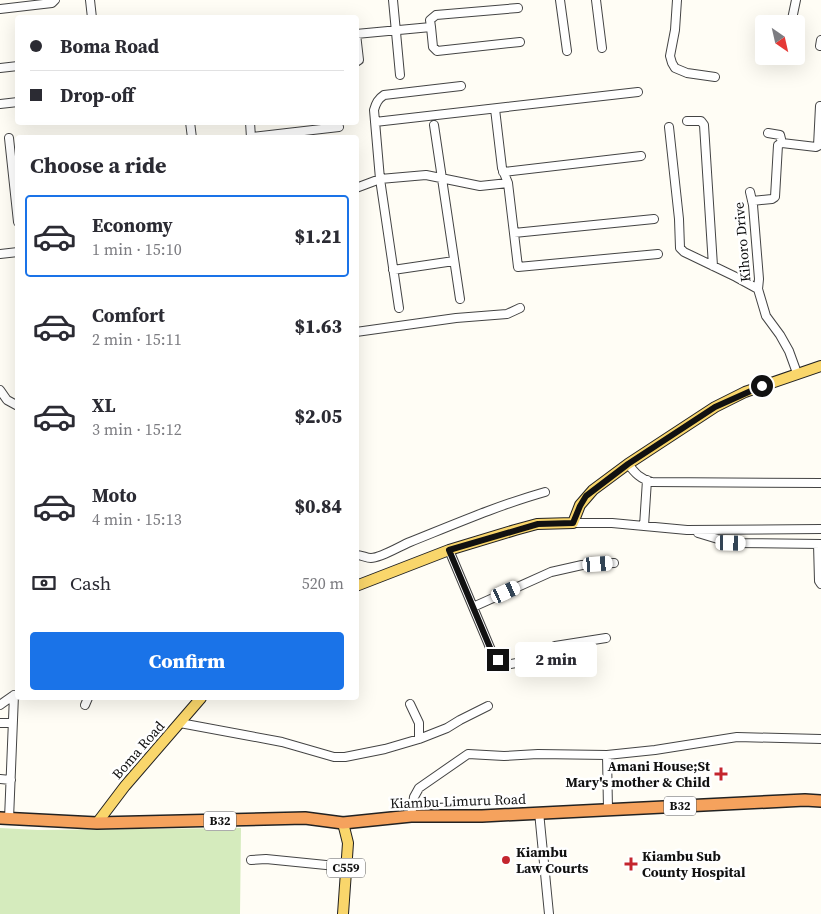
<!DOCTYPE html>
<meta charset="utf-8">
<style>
:root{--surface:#fff;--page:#f7f7f7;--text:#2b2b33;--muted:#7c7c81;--line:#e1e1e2;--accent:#1a73e8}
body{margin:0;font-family:"Source Serif 4",serif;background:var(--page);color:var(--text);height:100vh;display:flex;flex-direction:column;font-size:19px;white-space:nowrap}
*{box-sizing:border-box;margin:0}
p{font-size:16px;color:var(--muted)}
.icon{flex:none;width:28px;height:28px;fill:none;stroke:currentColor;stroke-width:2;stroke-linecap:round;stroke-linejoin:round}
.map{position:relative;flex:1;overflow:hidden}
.drawer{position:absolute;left:15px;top:135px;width:344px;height:565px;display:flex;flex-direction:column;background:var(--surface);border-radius:5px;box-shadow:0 5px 20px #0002}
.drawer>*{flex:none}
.banner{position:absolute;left:15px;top:15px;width:344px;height:110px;border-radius:5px;box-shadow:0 5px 20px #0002;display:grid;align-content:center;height:110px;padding:0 15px;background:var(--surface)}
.needle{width:32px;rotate:146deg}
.controls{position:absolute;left:755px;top:15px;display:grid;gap:10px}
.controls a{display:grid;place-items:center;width:50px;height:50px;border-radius:5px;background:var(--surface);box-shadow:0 5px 20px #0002;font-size:25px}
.end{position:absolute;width:22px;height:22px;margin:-11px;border:6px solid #111;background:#fff;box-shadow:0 0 0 2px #fff}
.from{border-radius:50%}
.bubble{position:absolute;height:35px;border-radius:5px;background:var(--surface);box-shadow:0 5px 20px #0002;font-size:16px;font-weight:800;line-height:35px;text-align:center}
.car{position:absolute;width:15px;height:30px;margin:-15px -8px;border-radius:6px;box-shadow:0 0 4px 1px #0007;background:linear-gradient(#fff 24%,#345 0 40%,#fff 0 76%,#345 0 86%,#fff 0)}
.banner b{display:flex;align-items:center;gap:18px;height:48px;font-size:19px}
.banner b+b{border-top:1px solid var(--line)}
.banner i{width:12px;height:12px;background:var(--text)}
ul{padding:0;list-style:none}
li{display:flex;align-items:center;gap:15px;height:82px;margin:0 10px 8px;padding:0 5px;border:2px solid transparent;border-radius:5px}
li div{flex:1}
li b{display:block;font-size:19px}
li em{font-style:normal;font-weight:800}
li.on{border-color:var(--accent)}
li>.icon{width:45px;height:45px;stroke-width:1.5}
h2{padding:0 15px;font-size:22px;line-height:60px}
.pay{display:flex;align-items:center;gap:12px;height:55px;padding:0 15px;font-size:19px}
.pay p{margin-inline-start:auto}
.primary-button{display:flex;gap:10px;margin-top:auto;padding:10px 15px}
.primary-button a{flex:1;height:58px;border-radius:5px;background:var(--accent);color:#fff;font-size:20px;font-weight:800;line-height:58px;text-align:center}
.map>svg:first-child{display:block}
</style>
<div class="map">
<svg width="821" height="914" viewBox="0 0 821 914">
<rect width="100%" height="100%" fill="#fffdf5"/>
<path fill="#d5ebbd" d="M0,828l38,2 203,-2 -1,86h-240z"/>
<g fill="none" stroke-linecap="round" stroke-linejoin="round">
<g stroke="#444" stroke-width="10">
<path id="minor" d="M90,0l2,18
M393,0l7,75
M560,0l7,51
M596,0l6,48
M677,0l-2,30 -5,26 2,7 3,5 12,5 28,4
M0,9l52,-6 3,-3
M791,24l5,-24
M431,27l-1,-7 6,-5 82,-7
M820,46l1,-6
M356,62l3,-2 -3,-26 75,-7 2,20 4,4 83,-9
M0,68l18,-2
M0,104l18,-2
M495,109l7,59 6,15 10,84 140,-13
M687,121h14l3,4 9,141
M190,122l2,16
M250,122l1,16
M375,122l263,-30
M434,125l26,174
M669,127l10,92 1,29 4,4 52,25 22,12 8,27 14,19 9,16 8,22
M768,133l12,2 2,8
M251,137l88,-10
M9,138l9,84
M503,172l138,-16
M356,188l24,-9 46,-4 54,11 28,-3
M750,192l3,13 6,74 -1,10
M752,201l20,-2 3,-2 3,-52 4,-2 34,4 2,-1 2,-40
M514,233l140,-14
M0,254l18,-2
M393,270l61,-9
M399,308l-19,-129 -6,-69c2,-7 4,-11 10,-15l77,-9
M356,332l100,-14 51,-4 13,-6
M0,390l7,10 11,6
M628,464c7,9 12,15 24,18l169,1
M573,523h39l75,7 134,-1
M644,526l3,-46
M698,533l33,10 90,1
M818,544l1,37 2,3
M449,550l42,100 7,10 7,5 17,-3 33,-16 51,-8
M356,555c6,0 10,3 15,3 10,0 29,-12 39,-16 45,-18 89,-37 135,-50
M473,607l78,-35 31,-7 32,-2
M410,704l9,19v16
M0,705l14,-10
M85,705l3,-7
M0,723h12
M180,723l102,19 52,15h11l40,-8 34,-10 28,-11 13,-8 28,-14
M607,755l1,54
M0,779l11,1
M539,812l10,102
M411,816l3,-19 5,-9 49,-34 36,2 34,-2 69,1 48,-5 82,-13 84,2
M9,819l5,-124h4
M251,860l15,-1 80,8"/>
</g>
<g stroke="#222" stroke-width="12">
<path id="major" d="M356,586l93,-36 66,-20 22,-6 36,-1 7,-18 13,-15 35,-26 87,-57 30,-15 76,-26
M97,823l28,-37 76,-88
M343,823l5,20 -5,71"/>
</g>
<g stroke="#222" stroke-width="14">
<path id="highway" d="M0,818l97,5 208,-5 38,5 68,-7h71l323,-16 16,1"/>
</g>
<use href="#minor" stroke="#fff" stroke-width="8"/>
<use href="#major" stroke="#f9d66b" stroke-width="10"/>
<use href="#highway" stroke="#f5a25d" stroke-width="11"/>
</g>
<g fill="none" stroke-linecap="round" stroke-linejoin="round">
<path stroke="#111" stroke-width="6" d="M498,660l-7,-10 -42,-100 89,-26 35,-1 7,-17 6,-10 42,-32 87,-57 47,-21"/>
</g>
<g fill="#c4262e" stroke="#fff" stroke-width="2">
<path d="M718.5 766.5h5v5h5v5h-5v5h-5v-5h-5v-5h5z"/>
<circle cx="506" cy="860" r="5"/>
<path d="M628.5 856.5h5v5h5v5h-5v5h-5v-5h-5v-5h5z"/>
</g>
<g text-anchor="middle" stroke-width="5" stroke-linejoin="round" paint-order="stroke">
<g fill="#fff" stroke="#585858" stroke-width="1">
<rect x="664" y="796.5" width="32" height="19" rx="4"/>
<rect x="204" y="811.5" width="32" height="19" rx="4"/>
<rect x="327" y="858.5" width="38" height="19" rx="4"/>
</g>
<g font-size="12" font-weight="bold" fill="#111">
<text x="680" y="810">B32</text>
<text x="220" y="825">B32</text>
<text x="346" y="872">C559</text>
</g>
<g font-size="14" fill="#111" stroke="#fff">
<text transform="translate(742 242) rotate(-95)" y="5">Kihoro Drive</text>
<text transform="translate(138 750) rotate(-49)" y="5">Boma Road</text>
<text transform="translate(458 801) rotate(-2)" y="5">Kiambu-Limuru Road</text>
</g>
<g font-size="14" font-weight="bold" fill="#111" stroke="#fff" text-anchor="start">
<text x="710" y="771" text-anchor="end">Amani House;St<tspan x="710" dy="16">Mary's mother &amp; Child</tspan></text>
<text x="516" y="857">Kiambu<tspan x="516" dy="16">Law Courts</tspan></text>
<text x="642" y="861">Kiambu Sub<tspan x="642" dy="16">County Hospital</tspan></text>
</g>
</g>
</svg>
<div class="controls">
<a><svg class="needle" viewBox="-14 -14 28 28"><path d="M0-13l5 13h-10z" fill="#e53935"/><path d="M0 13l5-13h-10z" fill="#7c7c81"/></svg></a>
</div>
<i class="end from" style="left:762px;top:386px"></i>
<i class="end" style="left:498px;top:660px"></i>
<div class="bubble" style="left:515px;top:642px;width:82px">2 min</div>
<i class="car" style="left:731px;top:543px;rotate:91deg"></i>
<i class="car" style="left:598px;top:564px;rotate:86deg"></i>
<i class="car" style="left:506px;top:592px;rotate:65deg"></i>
<div class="banner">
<b><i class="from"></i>Boma Road</b>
<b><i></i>Drop-off</b>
</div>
<section class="drawer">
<h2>Choose a ride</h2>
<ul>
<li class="on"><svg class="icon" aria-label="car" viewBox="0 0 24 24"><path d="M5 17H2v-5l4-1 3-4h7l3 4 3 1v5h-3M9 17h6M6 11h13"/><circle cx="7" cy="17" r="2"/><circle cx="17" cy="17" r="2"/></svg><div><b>Economy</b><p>1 min · 15:10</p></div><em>$1.21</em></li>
<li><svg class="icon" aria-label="car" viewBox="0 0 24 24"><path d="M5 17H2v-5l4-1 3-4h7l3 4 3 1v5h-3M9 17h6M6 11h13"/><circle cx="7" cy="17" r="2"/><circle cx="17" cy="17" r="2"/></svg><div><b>Comfort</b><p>2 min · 15:11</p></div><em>$1.63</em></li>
<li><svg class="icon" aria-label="car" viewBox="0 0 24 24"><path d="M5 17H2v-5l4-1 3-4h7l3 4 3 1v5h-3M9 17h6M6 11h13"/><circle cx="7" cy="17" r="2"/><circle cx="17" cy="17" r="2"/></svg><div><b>XL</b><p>3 min · 15:12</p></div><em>$2.05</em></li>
<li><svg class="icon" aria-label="car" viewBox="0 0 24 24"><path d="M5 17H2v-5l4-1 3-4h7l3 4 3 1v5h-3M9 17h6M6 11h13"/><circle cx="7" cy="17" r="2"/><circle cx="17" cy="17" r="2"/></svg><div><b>Moto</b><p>4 min · 15:13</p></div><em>$0.84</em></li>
</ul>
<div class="pay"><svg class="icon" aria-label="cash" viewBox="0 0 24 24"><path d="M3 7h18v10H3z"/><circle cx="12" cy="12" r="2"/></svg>Cash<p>520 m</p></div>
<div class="primary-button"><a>Confirm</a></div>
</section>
</div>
